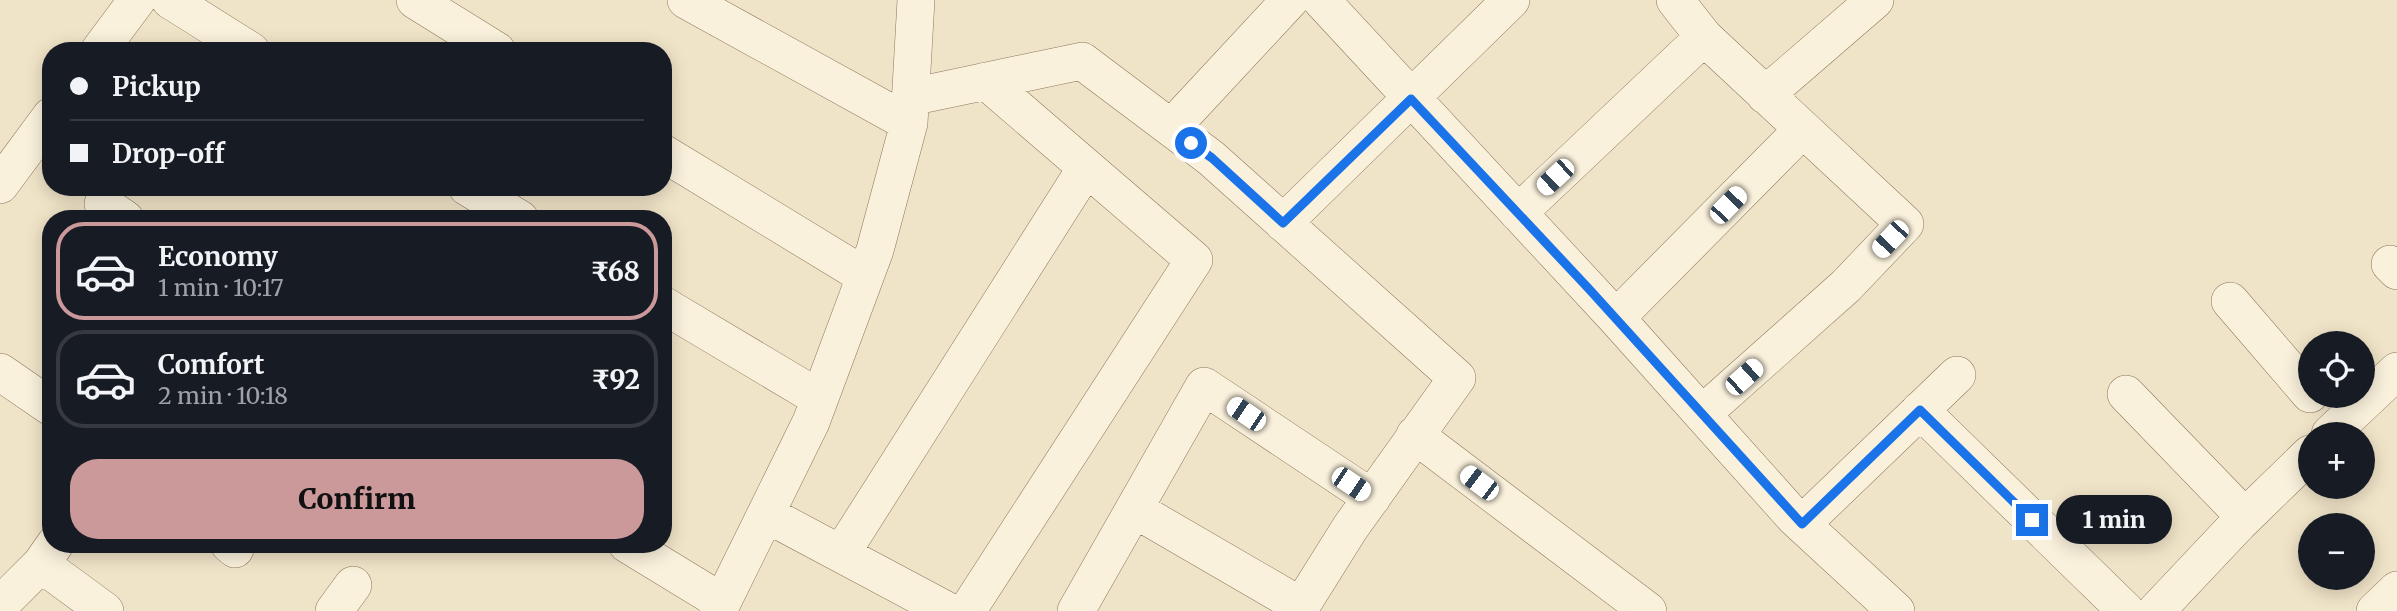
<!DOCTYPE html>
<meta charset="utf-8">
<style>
:root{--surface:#171b24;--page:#20242c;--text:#f1f3f6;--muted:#9ea1a6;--line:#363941;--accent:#cc999b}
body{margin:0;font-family:Merriweather,serif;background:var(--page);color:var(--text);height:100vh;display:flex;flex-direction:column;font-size:26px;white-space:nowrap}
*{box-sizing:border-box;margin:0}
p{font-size:23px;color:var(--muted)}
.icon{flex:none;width:38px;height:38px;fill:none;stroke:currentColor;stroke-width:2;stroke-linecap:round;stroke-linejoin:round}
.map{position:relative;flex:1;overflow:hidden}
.sheet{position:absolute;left:42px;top:210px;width:630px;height:343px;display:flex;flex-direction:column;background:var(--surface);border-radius:28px;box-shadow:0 4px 18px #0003}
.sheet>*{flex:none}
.top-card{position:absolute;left:42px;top:42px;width:630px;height:154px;border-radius:28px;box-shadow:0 4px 18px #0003;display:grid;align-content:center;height:154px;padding:0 28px;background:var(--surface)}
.tools{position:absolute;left:2298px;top:331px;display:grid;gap:14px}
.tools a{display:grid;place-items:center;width:77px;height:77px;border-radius:50%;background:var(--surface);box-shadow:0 4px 18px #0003;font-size:35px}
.end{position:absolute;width:32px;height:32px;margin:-16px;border:9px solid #1a73e8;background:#fff;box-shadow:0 0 0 4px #fff}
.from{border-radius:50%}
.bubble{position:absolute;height:49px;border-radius:24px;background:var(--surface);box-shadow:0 4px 18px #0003;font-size:23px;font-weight:800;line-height:49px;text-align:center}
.car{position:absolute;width:21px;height:42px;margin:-21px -10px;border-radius:9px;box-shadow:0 0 5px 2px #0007;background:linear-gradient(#fff 24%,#345 0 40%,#fff 0 76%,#345 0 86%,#fff 0)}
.top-card b{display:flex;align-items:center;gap:24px;height:66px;font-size:26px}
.top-card b+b{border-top:2px solid var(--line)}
.top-card i{width:18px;height:18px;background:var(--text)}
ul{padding:12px 0 0;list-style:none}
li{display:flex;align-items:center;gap:21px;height:98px;margin:0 14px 10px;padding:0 14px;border:4px solid var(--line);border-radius:28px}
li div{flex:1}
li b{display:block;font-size:26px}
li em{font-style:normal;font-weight:800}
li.active{border-color:var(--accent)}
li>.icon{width:63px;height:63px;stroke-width:1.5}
.cta{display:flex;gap:14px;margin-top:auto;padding:14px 28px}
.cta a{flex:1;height:80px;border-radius:28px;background:var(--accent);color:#111;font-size:28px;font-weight:800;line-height:80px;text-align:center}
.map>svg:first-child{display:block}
</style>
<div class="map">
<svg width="2397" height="611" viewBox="0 0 2397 611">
<rect width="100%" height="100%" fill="#f0e4c8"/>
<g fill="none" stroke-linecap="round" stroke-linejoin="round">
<g stroke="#8d765c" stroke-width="38">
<path id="minor" d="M170,0l81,51
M415,0l82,51
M686,0l223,123
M1321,0l295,318 179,200 101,93
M1675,0l29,37 201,187 -59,62 -144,128
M99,51l38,-51
M1765,95l110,-95
M911,97l171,-36 129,97 246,220 -107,150 -52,83
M1171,128l119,-128
M663,153l202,123
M0,185l51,-69
M467,187l53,32
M103,204l22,15
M1518,213l186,-176
M1283,223l228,-223
M2390,264l7,7
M2230,301l80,93
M663,305l156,93
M1616,318l186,-188
M0,372l51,35
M2126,394l119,123
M1920,410l206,201
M2330,434l67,-63
M1415,435l233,176
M1134,509l167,97
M766,514l75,40
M1802,524l155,-149
M229,544l6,5
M627,544l95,58
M41,564l64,47
M0,605l41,-41 14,-20
M334,611l19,-26
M718,611l93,-189 64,-172 34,-127 7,-123
M948,611l-107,-57 245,-386
M967,611l227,-351 -208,-179
M1076,611l128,-225 168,112
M2156,611l83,-88 71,-69
M2375,611l22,-21"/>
</g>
<use href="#minor" stroke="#faf1dc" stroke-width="37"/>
</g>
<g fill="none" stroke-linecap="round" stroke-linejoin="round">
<path stroke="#1a73e8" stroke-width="9" d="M1191,143l21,15 71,65 128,-124 178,190 213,235 118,-114 112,110"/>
</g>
</svg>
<div class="tools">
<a><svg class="icon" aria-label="locate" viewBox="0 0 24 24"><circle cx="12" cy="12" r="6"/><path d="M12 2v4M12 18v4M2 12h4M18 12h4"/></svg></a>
<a>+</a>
<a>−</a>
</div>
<i class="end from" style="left:1191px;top:143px"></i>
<i class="end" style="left:2032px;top:520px"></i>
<div class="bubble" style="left:2056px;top:495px;width:116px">1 min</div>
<i class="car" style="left:1555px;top:177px;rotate:227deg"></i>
<i class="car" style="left:1728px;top:205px;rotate:44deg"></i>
<i class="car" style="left:1890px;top:239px;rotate:223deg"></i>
<i class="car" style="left:1744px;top:377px;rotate:48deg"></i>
<i class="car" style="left:1246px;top:414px;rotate:304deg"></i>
<i class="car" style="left:1479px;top:483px;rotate:307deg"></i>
<i class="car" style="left:1351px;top:484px;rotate:124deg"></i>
<div class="top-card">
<b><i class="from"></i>Pickup</b>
<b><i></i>Drop-off</b>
</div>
<section class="sheet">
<ul>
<li class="active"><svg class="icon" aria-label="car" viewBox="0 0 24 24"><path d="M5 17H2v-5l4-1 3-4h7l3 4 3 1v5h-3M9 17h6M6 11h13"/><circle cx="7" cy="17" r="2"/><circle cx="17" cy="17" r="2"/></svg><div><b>Economy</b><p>1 min · 10:17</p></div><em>₹68</em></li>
<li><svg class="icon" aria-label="car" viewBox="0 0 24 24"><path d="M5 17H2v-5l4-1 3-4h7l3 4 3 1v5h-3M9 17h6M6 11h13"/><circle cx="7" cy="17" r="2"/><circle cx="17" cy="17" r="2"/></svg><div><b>Comfort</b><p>2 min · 10:18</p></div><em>₹92</em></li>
</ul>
<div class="cta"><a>Confirm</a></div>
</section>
</div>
